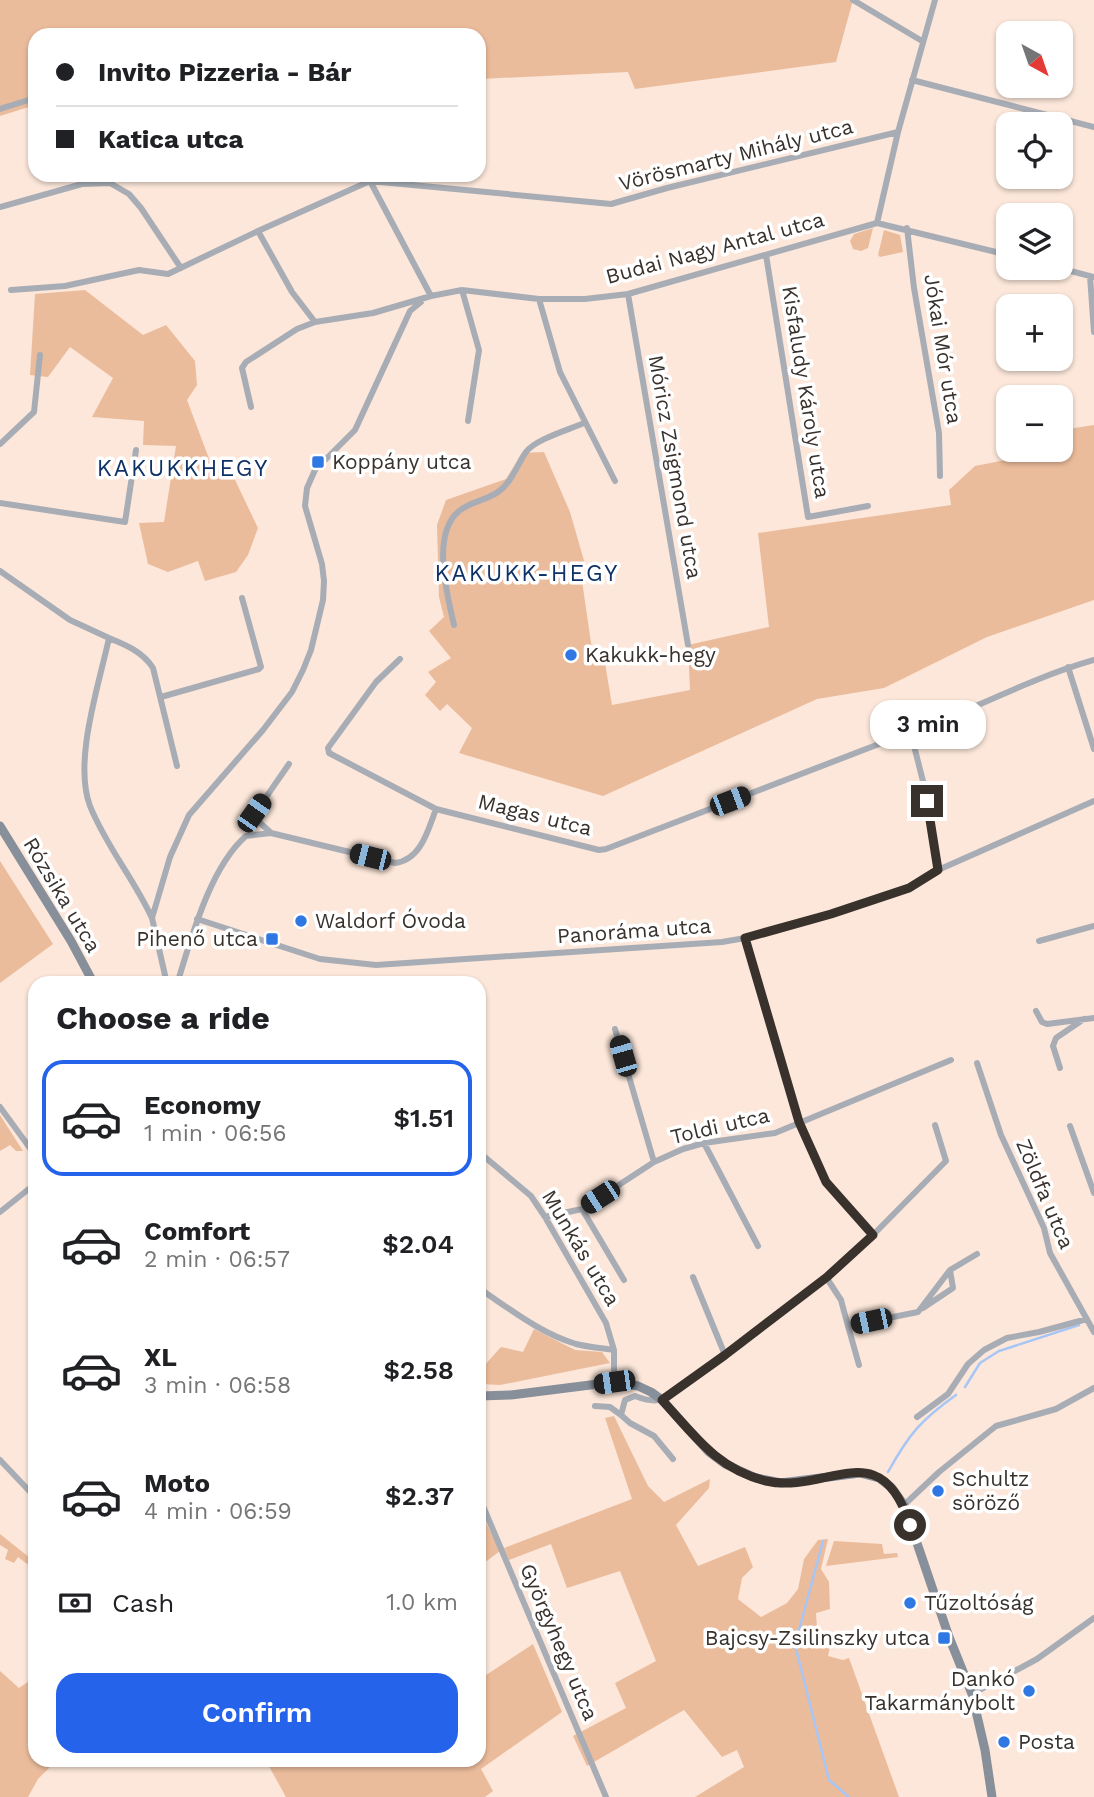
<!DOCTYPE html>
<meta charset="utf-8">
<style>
:root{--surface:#fff;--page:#f6f6f6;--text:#202124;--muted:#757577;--line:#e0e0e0;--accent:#2563eb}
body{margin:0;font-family:"Work Sans",sans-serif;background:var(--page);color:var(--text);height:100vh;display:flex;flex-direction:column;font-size:26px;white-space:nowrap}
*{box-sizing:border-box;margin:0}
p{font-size:23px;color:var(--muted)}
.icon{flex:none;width:38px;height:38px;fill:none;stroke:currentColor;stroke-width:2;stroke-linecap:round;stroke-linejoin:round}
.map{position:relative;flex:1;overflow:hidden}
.details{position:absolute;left:28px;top:976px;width:458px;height:791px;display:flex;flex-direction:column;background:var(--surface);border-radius:21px;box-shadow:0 2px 5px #0004}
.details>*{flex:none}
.guide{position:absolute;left:28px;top:28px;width:458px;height:154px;border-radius:21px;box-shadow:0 2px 5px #0004;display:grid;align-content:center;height:154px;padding:0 28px;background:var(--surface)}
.needle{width:46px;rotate:140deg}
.buttons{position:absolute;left:996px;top:21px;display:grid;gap:14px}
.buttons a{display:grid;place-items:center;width:77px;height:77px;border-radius:14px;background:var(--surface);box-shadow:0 2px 5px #0004;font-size:35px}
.end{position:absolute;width:32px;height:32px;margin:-16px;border:9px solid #39312c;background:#fff;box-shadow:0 0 0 4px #fff}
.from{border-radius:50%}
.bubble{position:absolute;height:49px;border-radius:21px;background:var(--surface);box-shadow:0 2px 5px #0004;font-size:23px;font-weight:600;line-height:49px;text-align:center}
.car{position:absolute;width:21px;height:42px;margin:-21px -10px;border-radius:9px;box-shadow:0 0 5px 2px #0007;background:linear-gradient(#222 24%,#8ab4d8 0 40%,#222 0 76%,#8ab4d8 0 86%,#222 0)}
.guide b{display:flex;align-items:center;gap:24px;height:66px;font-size:26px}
.guide b+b{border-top:2px solid var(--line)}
.guide i{width:18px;height:18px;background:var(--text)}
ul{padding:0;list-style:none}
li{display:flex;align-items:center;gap:21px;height:116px;margin:0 14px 10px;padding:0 14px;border:4px solid transparent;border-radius:21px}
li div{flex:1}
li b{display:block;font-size:26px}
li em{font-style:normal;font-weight:600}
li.current{border-color:var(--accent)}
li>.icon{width:63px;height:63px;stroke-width:1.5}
h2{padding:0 28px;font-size:32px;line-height:84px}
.pay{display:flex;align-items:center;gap:18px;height:77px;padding:0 28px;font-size:26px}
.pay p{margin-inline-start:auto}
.action{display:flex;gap:14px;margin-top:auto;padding:14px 28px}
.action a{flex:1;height:80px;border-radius:21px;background:var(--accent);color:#fff;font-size:28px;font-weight:600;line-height:80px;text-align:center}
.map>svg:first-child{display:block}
</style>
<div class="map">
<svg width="1094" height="1797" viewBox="0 0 1094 1797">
<rect width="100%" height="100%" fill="#fce7da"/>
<path fill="#ebbc9c" d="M0,0h853l-17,62 -201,27 -7,-17 -148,7v-44h-445v70l-35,11z
M873,228l-5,20 -7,3 -8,-2 -3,-8 4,-7z
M884,230l16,5 3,17 -23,5 -2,-2z
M85,290l58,45 23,-10 29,36 2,24 -10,15 27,72 12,-11 32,67 -10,27 -12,17 -31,9 -7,-20 -30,11 -20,-8 -9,-41 25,-1 12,-76 -33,-1 1,-24 -52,-4 21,-39 -43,-31 -22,30 -18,-2 5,-81z
M1094,425v175l-107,37 -103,51 -67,11 -214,97 -144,-43 13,-25 -25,-24 -7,7 -15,-16 11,-13 -8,-10 23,-14 -22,-27 15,-14 -5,-20 -2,-72 9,-25 60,-21 16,-26 22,-1 26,60 19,66 -7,3 12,82h11l7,42 78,-15 -2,-45 81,-18 -11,-94 193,-28 -2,-15 26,-24 41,-8 -1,-8h45l1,-20z
M0,861l53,83 -53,39z
M0,1115l23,36h-7l-6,-6 -10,6z
M534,1329l41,21 27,2 8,11 -110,22 -20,-1v-16h2l19,-21 22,5z
M614,1416l34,70 16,16 46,-23 -1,9 -33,37 22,41 47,-19 8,20 -11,11 -4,21 23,18 26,-14 11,-14 6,-30 14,-19 10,-1 -7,30 8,13 1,27 -14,4 1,16 14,14 -3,13 15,4 6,-2 50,139h-204l49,-30 -7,-17 -15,7 -38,-47 -97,56 -14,-30 53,-28 -11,-25 41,-22 -36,-90 -53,17 -16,-44 -42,16 -5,-12 -24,18v-41l5,-4 15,29 4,-2 128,-49 -27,-81z
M0,1534l35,28v8l-17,-13 -4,6 -9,-4 3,-9 -8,-5z
M834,1541l48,3 2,10 13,-1 1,4 -72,9z
M533,1644l29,68 -81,57 12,22 -8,6h-199l-20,-36 214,-1v-81z
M0,1671l19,17 16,-11v83l21,1 -18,18 -10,18h-28z"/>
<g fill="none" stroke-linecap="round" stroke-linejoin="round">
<path stroke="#a7c6f5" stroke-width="2.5" d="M965,1387l15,-24 19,-12 80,-26
M888,1472c21,-38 33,-52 68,-77
M823,1541l-28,104 34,135 20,17"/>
<path stroke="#a8adb5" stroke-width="6" d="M853,0l69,41
M912,80l182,47
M0,109l35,-11
M370,181l61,115
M0,207l82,-23 28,-1 19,11 12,14 40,60
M877,223l21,-91 37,-132
M907,228l7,60 25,145 1,43
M258,231l34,61 23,30
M766,255l42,262 60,-11
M1059,268l35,9
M1090,276l4,56
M11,290l54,-4 74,-16 29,4 90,-43 112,-50 241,23 56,-16 231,-56
M462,290l17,60 -11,71
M628,294l60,351
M539,299l21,73 55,109
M251,407l-9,-39 4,-6 51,-33 18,-7 58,-9 58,-17 31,-6 77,9h46l43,-5 249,-71 131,32
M0,444l34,-32 6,-57
M0,503l125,19 11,-72
M0,571l70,49 39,18
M454,625c-7,-31 -23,-91 5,-114 11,-9 28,-11 39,-19 14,-10 19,-27 28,-40 10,-13 42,-22 58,-29
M400,659l-24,23 -48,66 1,5 107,56 163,41 7,-1 273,-105c74,-23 141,-63 215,-84
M1068,667l26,82
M161,697l98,-28 2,-2 -19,-69
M911,734l15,59 12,77
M270,832l-14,-13 -1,-6 34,-49
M152,918c-18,-39 -46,-72 -62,-112 -17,-45 9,-121 19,-168 17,7 34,14 44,30l24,98
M197,919l123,40 56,6 346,-23 23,-4 86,-24 78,-26 29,-18 156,-69
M745,938l54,184 27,60 47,53
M1039,941l55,-15
M167,984l-15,-66 18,-61 19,-42 74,-85 29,-38 11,-22 8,-20 12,-50 1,-19 -2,-17 -17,-58 2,-18 8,-18 40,-40 55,-119 11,-9
M177,984c14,-45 33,-117 69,-148l25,-3 124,30c26,-3 33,-33 41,-54
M1036,1011l6,11 5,2 47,-6
M615,1029l39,133
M977,1063l24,72 43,93 6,25 44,79
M1060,1068l-7,-22 3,-8 28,-19
M0,1107l35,48
M1070,1126l24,67
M704,1143l54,103
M480,1153l51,43 14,21 61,106 8,27v32
M582,1209l42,71
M0,1212l35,-28
M545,1217l37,-8 72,-47 29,-13 21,-6 71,-10 176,-73
M693,1277l32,78
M826,1277l15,23 7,26 70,-14 32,-42 27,-16
M480,1289c30,20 60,44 96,55 12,3 25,4 38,6
M923,1308l30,-20 -3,-18
M848,1326l11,39
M595,1406l15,1 11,8
M917,1417l31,-23 20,-30 16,-14 23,-12 32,-6 48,-13
M673,1459l-19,-23 -24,-13 -9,-8 4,-15 10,-4c10,4 23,7 33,1l158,-120 47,-42 73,-74 -11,-36
M0,1460l35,37
M480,1499l126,298
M904,1505l35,-33 57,-46 60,-17 38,-21
M972,1694l65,-35 57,-41"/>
<path stroke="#878f9a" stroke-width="9" d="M0,826l71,115 23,43
M480,1396l31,-1 103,-13 24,4 13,6 11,8 47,52 16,12 31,14 25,5 79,-10 19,5 13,10 12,17 45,132 23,57 13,56 7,47"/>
</g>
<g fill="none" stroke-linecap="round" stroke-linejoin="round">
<path stroke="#39312c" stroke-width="9" d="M910,1525c-30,-94 -83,-30 -144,-44 -49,-12 -72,-46 -104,-81l63,-45 102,-78 46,-42 -47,-53 -27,-60 -54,-184 86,-24 78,-26 29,-18 -11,-69"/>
</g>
<g fill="#2f77e3" stroke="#fff" stroke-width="2.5">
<rect x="311" y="455" width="14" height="14" rx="3.5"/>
<circle cx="571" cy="655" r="7"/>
<circle cx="301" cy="921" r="7"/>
<rect x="265" y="932" width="14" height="14" rx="3.5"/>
<circle cx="938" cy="1491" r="7"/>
<circle cx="910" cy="1603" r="7"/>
<rect x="937" y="1631" width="14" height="14" rx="3.5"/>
<circle cx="1029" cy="1691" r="7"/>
<circle cx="1004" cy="1742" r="7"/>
</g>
<g text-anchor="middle" stroke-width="7" stroke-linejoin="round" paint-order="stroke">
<g font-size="21" fill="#39312c" stroke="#fff">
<text transform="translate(736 155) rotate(-14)" y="7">Vörösmarty Mihály utca</text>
<text transform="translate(715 248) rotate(-15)" y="7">Budai Nagy Antal utca</text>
<text transform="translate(943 349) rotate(81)" y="7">Jókai Mór utca</text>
<text transform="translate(806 392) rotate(81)" y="7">Kisfaludy Károly utca</text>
<text transform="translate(675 467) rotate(80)" y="7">Móricz Zsigmond utca</text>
<text transform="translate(535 815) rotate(14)" y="7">Magas utca</text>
<text transform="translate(62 895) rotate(59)" y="7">Rózsika utca</text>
<text transform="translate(634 931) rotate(-4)" y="7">Panoráma utca</text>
<text transform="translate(720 1126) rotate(-13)" y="7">Toldi utca</text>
<text transform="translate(1045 1194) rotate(67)" y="7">Zöldfa utca</text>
<text transform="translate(581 1248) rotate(59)" y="7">Munkás utca</text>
<text transform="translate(559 1642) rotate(67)" y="7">Györgyhegy utca</text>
</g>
<g font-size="21" fill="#39312c" stroke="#fff" text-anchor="start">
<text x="332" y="469">Koppány utca</text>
<text x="585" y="662">Kakukk-hegy</text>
<text x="315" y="928">Waldorf Óvoda</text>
<text x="258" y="946" text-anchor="end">Pihenő utca</text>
<text x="952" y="1486">Schultz<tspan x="952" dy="24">söröző</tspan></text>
<text x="924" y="1610">Tűzoltóság</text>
<text x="930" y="1645" text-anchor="end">Bajcsy-Zsilinszky utca</text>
<text x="1015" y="1686" text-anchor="end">Dankó<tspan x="1015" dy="24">Takarmánybolt</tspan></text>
<text x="1018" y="1749">Posta</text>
</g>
<g font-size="23" letter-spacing="2" fill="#0f3165" stroke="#fff">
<text x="183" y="476">KAKUKKHEGY</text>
<text x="527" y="581">KAKUKK-HEGY</text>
</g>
</g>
</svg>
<div class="buttons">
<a><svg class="needle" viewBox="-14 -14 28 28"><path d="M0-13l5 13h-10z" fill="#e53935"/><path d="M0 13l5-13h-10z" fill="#757577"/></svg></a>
<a><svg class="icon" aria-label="locate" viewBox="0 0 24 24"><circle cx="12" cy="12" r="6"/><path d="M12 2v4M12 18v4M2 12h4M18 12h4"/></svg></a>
<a><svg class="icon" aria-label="layers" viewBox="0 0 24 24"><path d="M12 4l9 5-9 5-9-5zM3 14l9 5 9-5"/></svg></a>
<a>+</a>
<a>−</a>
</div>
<i class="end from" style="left:910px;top:1525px"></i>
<i class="end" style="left:927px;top:801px"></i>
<div class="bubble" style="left:870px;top:700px;width:116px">3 min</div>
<i class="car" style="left:730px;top:801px;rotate:69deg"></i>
<i class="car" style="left:254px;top:813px;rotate:35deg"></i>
<i class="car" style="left:370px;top:857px;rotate:284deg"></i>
<i class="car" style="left:623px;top:1056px;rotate:344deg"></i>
<i class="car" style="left:600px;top:1197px;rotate:237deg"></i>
<i class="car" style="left:871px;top:1321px;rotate:258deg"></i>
<i class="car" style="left:614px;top:1382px;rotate:262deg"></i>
<div class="guide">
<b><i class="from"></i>Invito Pizzeria - Bár</b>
<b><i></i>Katica utca</b>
</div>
<section class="details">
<h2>Choose a ride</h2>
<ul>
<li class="current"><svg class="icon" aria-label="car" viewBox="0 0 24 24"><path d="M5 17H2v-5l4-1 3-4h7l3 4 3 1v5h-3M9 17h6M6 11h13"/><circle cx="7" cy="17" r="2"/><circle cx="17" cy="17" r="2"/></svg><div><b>Economy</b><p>1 min · 06:56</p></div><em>$1.51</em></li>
<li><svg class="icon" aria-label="car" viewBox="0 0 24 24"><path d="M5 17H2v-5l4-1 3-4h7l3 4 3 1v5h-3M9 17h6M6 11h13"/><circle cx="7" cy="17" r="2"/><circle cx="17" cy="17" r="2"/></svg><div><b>Comfort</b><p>2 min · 06:57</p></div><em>$2.04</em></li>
<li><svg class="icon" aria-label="car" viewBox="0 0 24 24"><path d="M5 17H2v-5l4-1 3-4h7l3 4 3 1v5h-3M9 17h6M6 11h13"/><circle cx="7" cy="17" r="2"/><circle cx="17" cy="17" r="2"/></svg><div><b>XL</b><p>3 min · 06:58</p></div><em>$2.58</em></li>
<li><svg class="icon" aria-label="car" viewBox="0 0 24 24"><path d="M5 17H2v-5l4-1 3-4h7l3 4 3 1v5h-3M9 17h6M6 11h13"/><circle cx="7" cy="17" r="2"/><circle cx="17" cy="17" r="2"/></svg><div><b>Moto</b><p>4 min · 06:59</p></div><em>$2.37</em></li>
</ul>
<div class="pay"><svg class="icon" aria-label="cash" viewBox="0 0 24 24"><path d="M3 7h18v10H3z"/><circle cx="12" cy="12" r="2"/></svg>Cash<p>1.0 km</p></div>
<div class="action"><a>Confirm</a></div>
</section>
</div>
